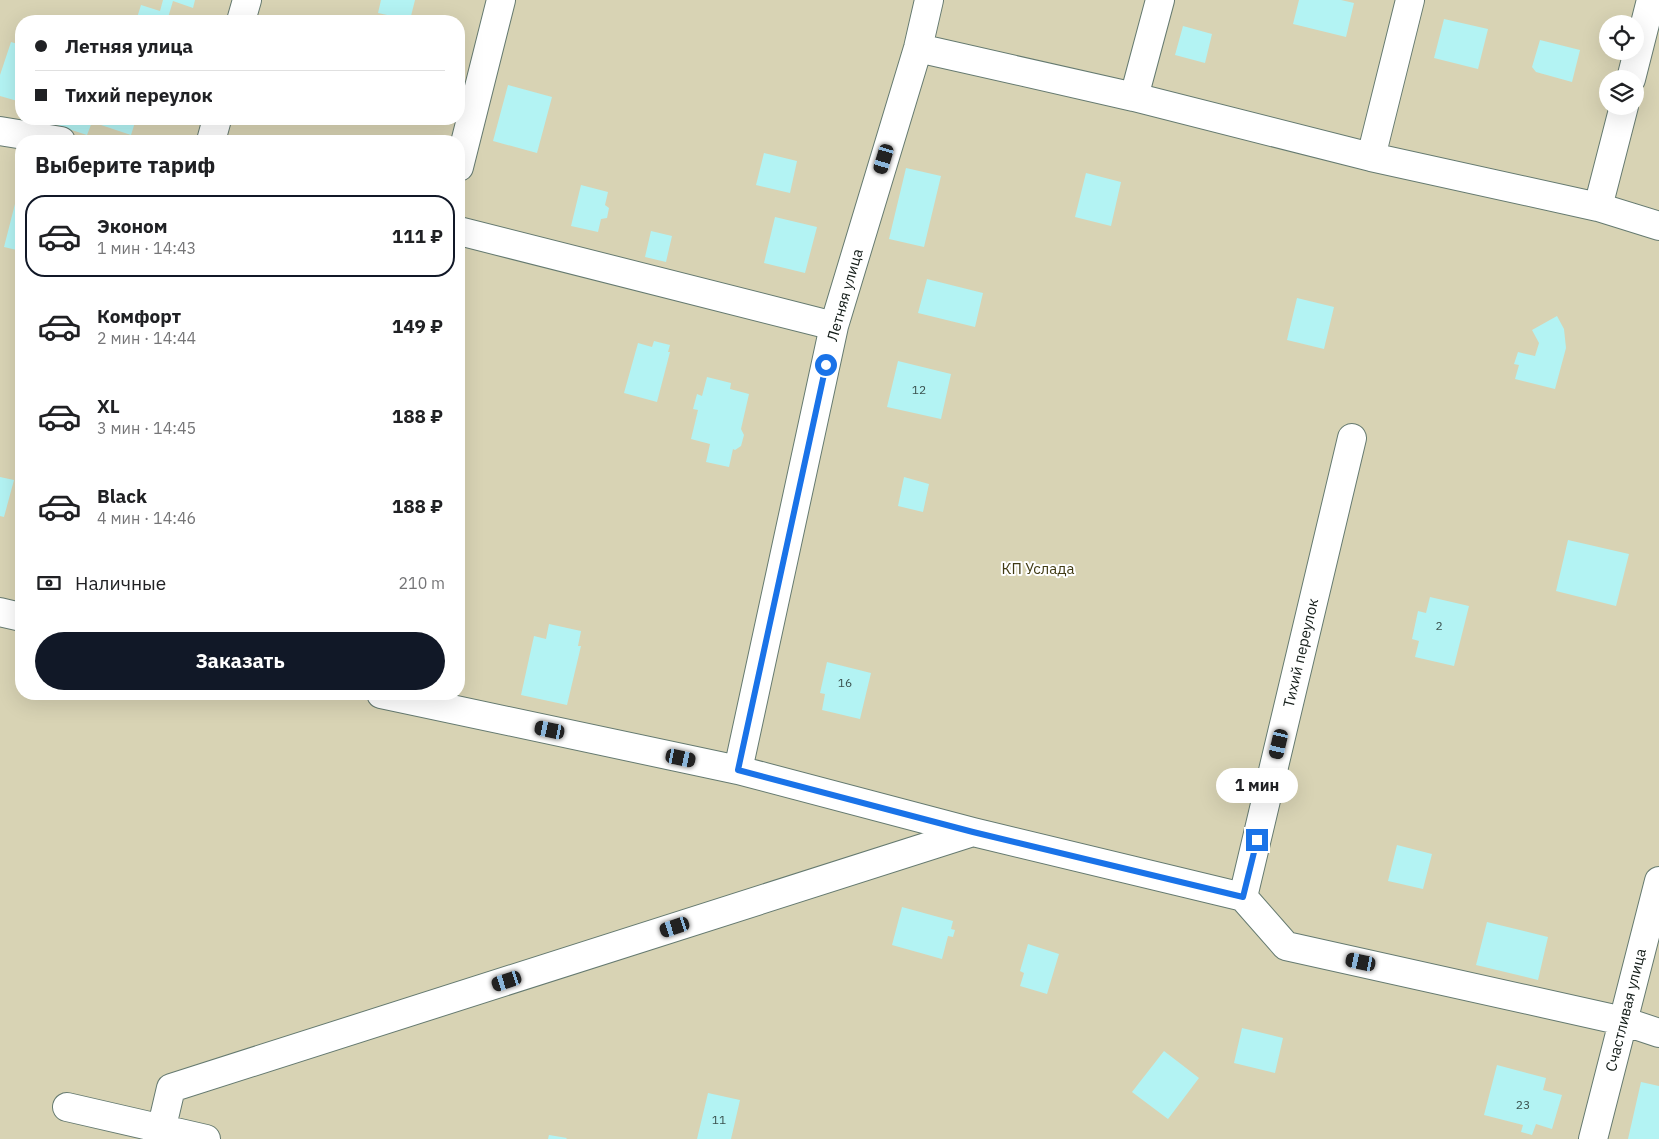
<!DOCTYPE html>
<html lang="ru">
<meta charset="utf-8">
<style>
:root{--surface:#fff;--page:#f6f6f6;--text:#202124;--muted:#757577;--line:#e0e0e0;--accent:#111827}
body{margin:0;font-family:"IBM Plex Sans",sans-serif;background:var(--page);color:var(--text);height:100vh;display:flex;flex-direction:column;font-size:19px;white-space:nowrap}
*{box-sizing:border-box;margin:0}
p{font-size:16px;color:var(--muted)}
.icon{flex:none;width:28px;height:28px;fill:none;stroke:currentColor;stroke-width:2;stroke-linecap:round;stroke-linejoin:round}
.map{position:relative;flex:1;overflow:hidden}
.side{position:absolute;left:15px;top:135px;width:450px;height:565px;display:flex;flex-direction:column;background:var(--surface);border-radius:20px;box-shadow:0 5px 20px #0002}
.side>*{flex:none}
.hud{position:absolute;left:15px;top:15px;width:450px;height:110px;border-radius:20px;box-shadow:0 5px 20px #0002;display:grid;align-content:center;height:110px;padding:0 20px;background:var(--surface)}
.fabs{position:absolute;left:1599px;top:15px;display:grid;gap:10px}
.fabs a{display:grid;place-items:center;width:45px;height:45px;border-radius:50%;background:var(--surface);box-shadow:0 5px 20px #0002;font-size:25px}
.end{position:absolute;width:22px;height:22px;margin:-11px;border:6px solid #1a73e8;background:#fff;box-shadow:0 0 0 2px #fff}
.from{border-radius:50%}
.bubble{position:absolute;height:35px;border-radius:18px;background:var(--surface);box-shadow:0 5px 20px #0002;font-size:16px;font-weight:800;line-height:35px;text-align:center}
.car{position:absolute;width:15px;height:30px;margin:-15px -8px;border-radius:6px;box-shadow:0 0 4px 1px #0007;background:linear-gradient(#222 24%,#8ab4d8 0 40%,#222 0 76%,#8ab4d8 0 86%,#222 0)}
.hud b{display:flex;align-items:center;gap:18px;height:48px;font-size:19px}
.hud b+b{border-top:1px solid var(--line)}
.hud i{width:12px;height:12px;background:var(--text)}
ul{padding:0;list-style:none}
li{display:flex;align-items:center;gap:15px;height:82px;margin:0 10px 8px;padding:0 10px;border:2px solid transparent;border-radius:20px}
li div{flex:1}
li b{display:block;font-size:19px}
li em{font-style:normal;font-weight:800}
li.on{border-color:var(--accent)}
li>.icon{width:45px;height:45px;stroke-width:1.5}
h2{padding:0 20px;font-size:22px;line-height:60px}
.pay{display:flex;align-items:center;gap:12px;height:55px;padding:0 20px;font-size:19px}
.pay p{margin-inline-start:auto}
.button{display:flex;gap:10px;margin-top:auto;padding:10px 20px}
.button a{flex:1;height:58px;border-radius:30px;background:var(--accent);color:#fff;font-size:20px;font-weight:800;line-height:58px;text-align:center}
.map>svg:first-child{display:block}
</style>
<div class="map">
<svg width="1659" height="1139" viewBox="0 0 1659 1139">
<rect width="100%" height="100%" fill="#f0fef7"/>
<path fill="#d8d3b4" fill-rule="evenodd" d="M0,0h1659v1139h-1659zM21,21h438v98h-438zM1608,24h27v27h-27zM1608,79h27v27h-27zM21,141h438v553h-438z"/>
<path fill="#b3f3f3" d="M163,0h32l-2,8 -20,-7 -6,20h-31l5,-16 19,6z
M381,0h34l-5,20 -32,-7z
M1299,0h42l13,3 -8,34 -53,-13z
M1444,19l44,10 -10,40 -44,-11z
M1183,26l29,8 -7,29 -30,-8z
M1540,40l40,10 -8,32 -36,-10 -4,-5z
M11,42l10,3v57l-21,-6v-21z
M508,85l44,12 -15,56 -44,-12z
M38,119h98l-5,16 -39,-13 -5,13z
M764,153l33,8 -7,32 -34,-8z
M906,168l35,8 -17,71 -35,-8z
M1086,173l35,9 -10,44 -36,-9z
M581,185l27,7 -3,13 4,3 -2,10 -6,1 -3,13 -27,-6z
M15,204l6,2v45l-17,-4z
M775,217l42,10 -12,46 -41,-10z
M651,231l21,5 -6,26 -21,-5z
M927,279l56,14 -8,34 -57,-14z
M1297,298l37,9 -10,42 -37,-9z
M1557,316l7,13 2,19 -11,41 -40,-10 4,-14 -5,-1 4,-12 17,4 4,-13 -7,-13z
M654,341l16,4 -2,7h2l-13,50 -33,-9 14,-50 14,4z
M898,361l53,13 -10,45 -54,-12z
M707,377l24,6 -1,6 19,5 -8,35 3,6 -3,11 -6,4 -2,-1 -4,18 -23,-5 4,-18 -19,-5 7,-29 -5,-1 4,-15 5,2z
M0,477l14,3 -10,37 -4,-1z
M904,477l25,7 -6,28 -25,-6z
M1568,540l61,14 -13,52 -60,-15z
M1430,597l39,9 -15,60 -39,-9 4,-16 -7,-2 6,-28 8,2z
M549,624l32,7 -3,15h3l-14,59 -46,-10 13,-59 12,3z
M827,662l44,11 -11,46 -38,-9 3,-16 -5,-1z
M1397,845l35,9 -9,35 -35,-8z
M902,907l51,14 -2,8 4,1 -2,7 -5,-1 -6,23 -50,-14z
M1487,922l61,15 -10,43 -62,-15z
M1028,944l31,10 -12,40 -27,-8 4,-13 -4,-2z
M1242,1028l41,10 -8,35 -41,-10z
M1164,1051l35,27 -31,41 -36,-27z
M1497,1065l49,13 -3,12 19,5 -10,34 -16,-5 -4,11 -11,-3 2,-7 -39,-10z
M1641,1082l18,4v53h-31z
M708,1093l32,7 -9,39h-34z
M549,1135l18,3 -1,1h-18z"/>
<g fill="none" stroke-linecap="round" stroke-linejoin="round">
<g stroke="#657a70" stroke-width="30">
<path id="minor" d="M241,21l6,-21
M918,48l216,49 237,60 227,50 61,19
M1631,79l20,-79
M1134,97l26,-97
M0,131l61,10
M211,141l6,-22
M1371,157l39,-157
M459,167l42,-167
M1598,207l26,-101
M459,231l375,95
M0,612l21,5
M381,694l357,76 235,62 270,65 43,49 337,75 36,12
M738,770l96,-444 84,-278 11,-48
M1243,897l109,-459
M67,1107l139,32
M159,1139l12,-51 802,-256
M1593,1139l66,-258"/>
</g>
<use href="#minor" stroke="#fff" stroke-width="28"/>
</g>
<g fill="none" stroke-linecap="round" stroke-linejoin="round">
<path stroke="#1a73e8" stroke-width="6" d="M826,365l-88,405 235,62 270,65 14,-57"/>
</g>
<g text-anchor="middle" stroke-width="4" stroke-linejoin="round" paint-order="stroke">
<g font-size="12" fill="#3a514e">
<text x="919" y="394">12</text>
<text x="1439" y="630">2</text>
<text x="845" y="687">16</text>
<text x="1523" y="1109">23</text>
<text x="719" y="1124">11</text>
</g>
<g font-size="15" fill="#121b17" stroke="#fff">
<text transform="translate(845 295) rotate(-74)" y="5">Летняя улица</text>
<text transform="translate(1301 653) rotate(-77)" y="5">Тихий переулок</text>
<text transform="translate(1626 1010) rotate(-76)" y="5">Счастливая улица</text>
</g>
<g font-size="15" fill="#403a13" stroke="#fff">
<text x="1038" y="574">КП Услада</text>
</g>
</g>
</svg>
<div class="fabs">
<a><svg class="icon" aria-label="locate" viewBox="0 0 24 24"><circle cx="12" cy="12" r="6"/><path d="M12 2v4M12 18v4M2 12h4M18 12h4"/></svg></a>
<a><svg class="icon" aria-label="layers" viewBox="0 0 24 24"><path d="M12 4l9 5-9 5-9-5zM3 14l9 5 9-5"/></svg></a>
</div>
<i class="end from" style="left:826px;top:365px"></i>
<i class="end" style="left:1257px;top:840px"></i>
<div class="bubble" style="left:1216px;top:768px;width:82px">1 мин</div>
<i class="car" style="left:884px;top:159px;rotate:197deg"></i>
<i class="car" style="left:550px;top:730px;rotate:282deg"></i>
<i class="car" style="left:1279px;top:744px;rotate:193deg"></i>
<i class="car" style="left:681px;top:758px;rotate:102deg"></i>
<i class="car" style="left:675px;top:927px;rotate:252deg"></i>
<i class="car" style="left:1361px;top:962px;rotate:282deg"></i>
<i class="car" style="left:507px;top:981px;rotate:252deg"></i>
<div class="hud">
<b><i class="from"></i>Летняя улица</b>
<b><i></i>Тихий переулок</b>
</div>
<section class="side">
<h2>Выберите тариф</h2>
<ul>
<li class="on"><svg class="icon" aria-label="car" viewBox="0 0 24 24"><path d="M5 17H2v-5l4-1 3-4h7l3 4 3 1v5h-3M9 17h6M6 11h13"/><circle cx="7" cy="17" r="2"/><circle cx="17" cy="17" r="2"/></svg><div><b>Эконом</b><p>1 мин · 14:43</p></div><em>111 ₽</em></li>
<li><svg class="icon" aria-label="car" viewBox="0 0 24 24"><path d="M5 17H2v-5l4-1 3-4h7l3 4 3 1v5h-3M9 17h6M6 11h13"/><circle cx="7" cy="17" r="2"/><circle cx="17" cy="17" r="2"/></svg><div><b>Комфорт</b><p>2 мин · 14:44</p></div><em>149 ₽</em></li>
<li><svg class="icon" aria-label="car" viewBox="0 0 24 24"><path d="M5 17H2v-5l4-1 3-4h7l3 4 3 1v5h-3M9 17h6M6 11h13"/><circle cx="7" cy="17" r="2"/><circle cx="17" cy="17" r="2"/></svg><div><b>XL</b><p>3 мин · 14:45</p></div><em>188 ₽</em></li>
<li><svg class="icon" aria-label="car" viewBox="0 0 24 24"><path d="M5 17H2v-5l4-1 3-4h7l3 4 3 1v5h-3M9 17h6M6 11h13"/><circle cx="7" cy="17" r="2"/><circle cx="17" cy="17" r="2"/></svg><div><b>Black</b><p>4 мин · 14:46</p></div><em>188 ₽</em></li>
</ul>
<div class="pay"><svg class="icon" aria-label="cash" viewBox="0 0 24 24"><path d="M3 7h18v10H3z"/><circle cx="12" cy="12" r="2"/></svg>Наличные<p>210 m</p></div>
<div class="button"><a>Заказать</a></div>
</section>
</div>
